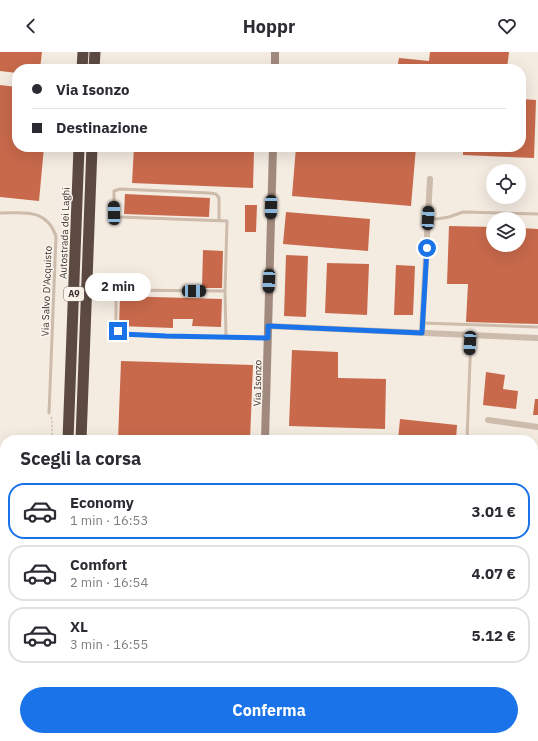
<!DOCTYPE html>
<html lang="it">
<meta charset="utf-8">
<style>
:root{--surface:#fff;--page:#f2f2f3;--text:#2b2b33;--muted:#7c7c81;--line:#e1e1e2;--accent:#1a73e8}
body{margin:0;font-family:"IBM Plex Sans",sans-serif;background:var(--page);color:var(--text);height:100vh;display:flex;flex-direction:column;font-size:15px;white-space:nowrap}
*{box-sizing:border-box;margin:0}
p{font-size:13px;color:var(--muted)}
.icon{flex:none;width:22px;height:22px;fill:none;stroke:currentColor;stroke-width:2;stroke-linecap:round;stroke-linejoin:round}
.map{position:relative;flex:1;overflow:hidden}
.panel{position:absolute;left:0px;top:383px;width:538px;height:306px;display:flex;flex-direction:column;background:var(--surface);border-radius:16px 16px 0 0;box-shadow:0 4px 16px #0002}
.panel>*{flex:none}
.top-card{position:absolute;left:12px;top:12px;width:514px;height:88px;border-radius:16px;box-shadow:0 4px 16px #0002;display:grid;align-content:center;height:88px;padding:0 20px;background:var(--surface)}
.tools{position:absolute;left:486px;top:112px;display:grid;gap:8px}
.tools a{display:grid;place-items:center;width:40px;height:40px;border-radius:50%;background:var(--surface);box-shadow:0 4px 16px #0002;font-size:20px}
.end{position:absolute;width:18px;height:18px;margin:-9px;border:5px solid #1a73e8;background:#fff;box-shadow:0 0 0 2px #fff}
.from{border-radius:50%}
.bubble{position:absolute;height:28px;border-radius:14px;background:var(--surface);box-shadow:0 4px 16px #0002;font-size:13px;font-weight:700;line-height:28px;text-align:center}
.car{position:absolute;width:12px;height:24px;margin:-12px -6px;border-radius:5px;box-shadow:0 0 3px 1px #0007;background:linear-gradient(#222 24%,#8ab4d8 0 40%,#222 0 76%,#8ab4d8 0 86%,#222 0)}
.top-card b{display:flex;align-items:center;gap:14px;height:38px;font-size:15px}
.top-card b+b{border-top:1px solid var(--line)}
.top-card i{width:10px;height:10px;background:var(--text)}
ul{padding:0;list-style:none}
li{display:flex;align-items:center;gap:12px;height:56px;margin:0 8px 6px;padding:0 12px;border:2px solid var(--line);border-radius:16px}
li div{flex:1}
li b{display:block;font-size:15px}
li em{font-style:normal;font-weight:700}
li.active{border-color:var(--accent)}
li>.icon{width:36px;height:36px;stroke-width:1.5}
h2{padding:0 20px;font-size:18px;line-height:48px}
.primary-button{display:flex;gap:8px;margin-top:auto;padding:8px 20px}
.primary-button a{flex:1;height:46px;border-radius:24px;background:var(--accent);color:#fff;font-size:16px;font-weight:700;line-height:46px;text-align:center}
header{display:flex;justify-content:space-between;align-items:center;height:52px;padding:0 20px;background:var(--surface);font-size:18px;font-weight:700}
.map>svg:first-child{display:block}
</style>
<header><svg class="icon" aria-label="back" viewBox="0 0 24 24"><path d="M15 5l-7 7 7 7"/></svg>Hoppr<svg class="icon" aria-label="heart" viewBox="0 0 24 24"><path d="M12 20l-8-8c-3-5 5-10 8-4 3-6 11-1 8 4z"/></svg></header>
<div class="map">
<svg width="538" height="689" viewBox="0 0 538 689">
<rect width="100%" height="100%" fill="#f4ebe1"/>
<path fill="#c8694b" d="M0,0h42l-2,17h-23v4l-17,-2z
M430,0h79l-2,17h-110l2,-11 30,3z
M0,33l17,2v60h27l-5,54 -39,-4z
M521,47l15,1 -2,58 -71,-3v-8h58z
M134,95h49l71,3 -1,38 -121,-5z
M296,95h47l53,5v-5h20l-5,59 -119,-10z
M125,142l85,4 -1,19 -85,-3z
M245,153h12l-1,27h-11z
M286,160l84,7 -2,32 -85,-7z
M449,174l44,1v18h26v-17l19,1v95l-72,-2 2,-38h-21z
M203,198l20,1 -1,37h-20z
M286,203l22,1 -2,61 -22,-1z
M327,211l42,1 -2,51 -42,-2z
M396,213l19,1 -2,49h-19z
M120,244l102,3 -1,28 -29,-1 1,-7h-20v9l-54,-2z
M292,298l46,2v26l48,1 -1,50 -96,-3z
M121,309l132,4 -3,75h-132z
M486,320l19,3 -2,14 15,2 -2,18 -33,-4z
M535,347h3v16h-5z
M400,367l57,6 -1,15h-58z
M0,482l5,1v11h-5z
M533,514h5v60h-5z
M533,603h5v11l-5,-1z"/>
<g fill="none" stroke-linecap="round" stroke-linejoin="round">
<path stroke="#b9a596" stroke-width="1" stroke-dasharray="2 2" stroke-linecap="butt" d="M51,365l1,4v19
M246,684v5
M367,689l1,-5"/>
<path stroke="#cdbbac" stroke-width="3" d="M0,161c24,0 46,-5 56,23l-7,177
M428,166l9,1 12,-2 14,-5 75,2
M219,168v-22l-3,-4 -7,-1 -89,-4 -6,2v22l6,4 107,4 -2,70 -109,-1v37l2,4 3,3 45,3 100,1
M225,239l1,46
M422,271l116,4
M467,388l4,-105
M0,502h5
M0,529l5,1
M533,593h5"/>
<path stroke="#cdbbac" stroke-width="6" d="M268,274l270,12
M422,281l8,-154
M488,368l50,7
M533,497h5"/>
<path stroke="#a18a7d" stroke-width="8" d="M275,17v-17
M265,388l8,-293
M0,509h5
M533,642l5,1"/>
<path stroke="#5c4a42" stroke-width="11" d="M82,17l1,-17
M94,17l1,-17
M68,388l11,-293
M81,388l11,-293
M103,684l4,5
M51,689l1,-5
M71,689v-5
M223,689l2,-5"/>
</g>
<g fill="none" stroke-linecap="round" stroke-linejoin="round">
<path stroke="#1a73e8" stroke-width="5" d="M118,279l3,3 45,2 102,2v-12l154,7 5,-85"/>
</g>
<g text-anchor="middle" stroke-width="3" stroke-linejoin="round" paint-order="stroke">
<rect fill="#fbf5ee" stroke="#756b66" stroke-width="1" x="64" y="235" width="20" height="14" rx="3"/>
<g font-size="9" font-weight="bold" fill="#3b302b">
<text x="74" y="245">A9</text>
</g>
<g font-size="10" fill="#3b302b" stroke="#fbf5ee">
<text transform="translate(64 181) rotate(-88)" y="4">Autostrada dei Laghi</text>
<text transform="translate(46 239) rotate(-88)" y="4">Via Salvo D'Acquisto</text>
<text transform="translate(257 331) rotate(-89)" y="4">Via Isonzo</text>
</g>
</g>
</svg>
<div class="tools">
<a><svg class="icon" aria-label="locate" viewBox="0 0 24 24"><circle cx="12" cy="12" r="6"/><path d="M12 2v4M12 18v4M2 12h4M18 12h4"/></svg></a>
<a><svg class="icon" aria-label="layers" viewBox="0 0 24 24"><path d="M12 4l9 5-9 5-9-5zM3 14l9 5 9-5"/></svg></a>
</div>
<i class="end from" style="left:427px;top:196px"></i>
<i class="end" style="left:118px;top:279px"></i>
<div class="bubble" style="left:85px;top:221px;width:66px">2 min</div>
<i class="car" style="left:271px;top:155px;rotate:181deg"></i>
<i class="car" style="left:114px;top:161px;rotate:359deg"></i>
<i class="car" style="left:428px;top:166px;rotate:3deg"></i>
<i class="car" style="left:269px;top:229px;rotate:182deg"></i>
<i class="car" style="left:194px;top:239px;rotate:90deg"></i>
<i class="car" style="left:470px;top:291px;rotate:183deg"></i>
<div class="top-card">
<b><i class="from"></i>Via Isonzo</b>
<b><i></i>Destinazione</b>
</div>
<section class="panel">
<h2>Scegli la corsa</h2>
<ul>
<li class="active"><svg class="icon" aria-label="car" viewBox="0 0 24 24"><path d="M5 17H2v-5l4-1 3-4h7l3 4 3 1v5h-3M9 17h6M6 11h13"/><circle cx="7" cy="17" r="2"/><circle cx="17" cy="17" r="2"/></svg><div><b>Economy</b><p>1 min · 16:53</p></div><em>3.01 €</em></li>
<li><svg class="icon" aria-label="car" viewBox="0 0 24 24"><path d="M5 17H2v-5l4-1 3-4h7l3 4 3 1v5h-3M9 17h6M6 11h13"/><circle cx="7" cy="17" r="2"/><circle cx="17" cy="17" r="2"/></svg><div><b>Comfort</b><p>2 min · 16:54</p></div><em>4.07 €</em></li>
<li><svg class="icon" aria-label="car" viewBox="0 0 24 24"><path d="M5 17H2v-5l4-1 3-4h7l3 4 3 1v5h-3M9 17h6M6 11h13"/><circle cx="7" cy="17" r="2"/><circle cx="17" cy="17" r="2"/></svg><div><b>XL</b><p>3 min · 16:55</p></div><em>5.12 €</em></li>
</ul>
<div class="primary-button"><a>Conferma</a></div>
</section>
</div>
